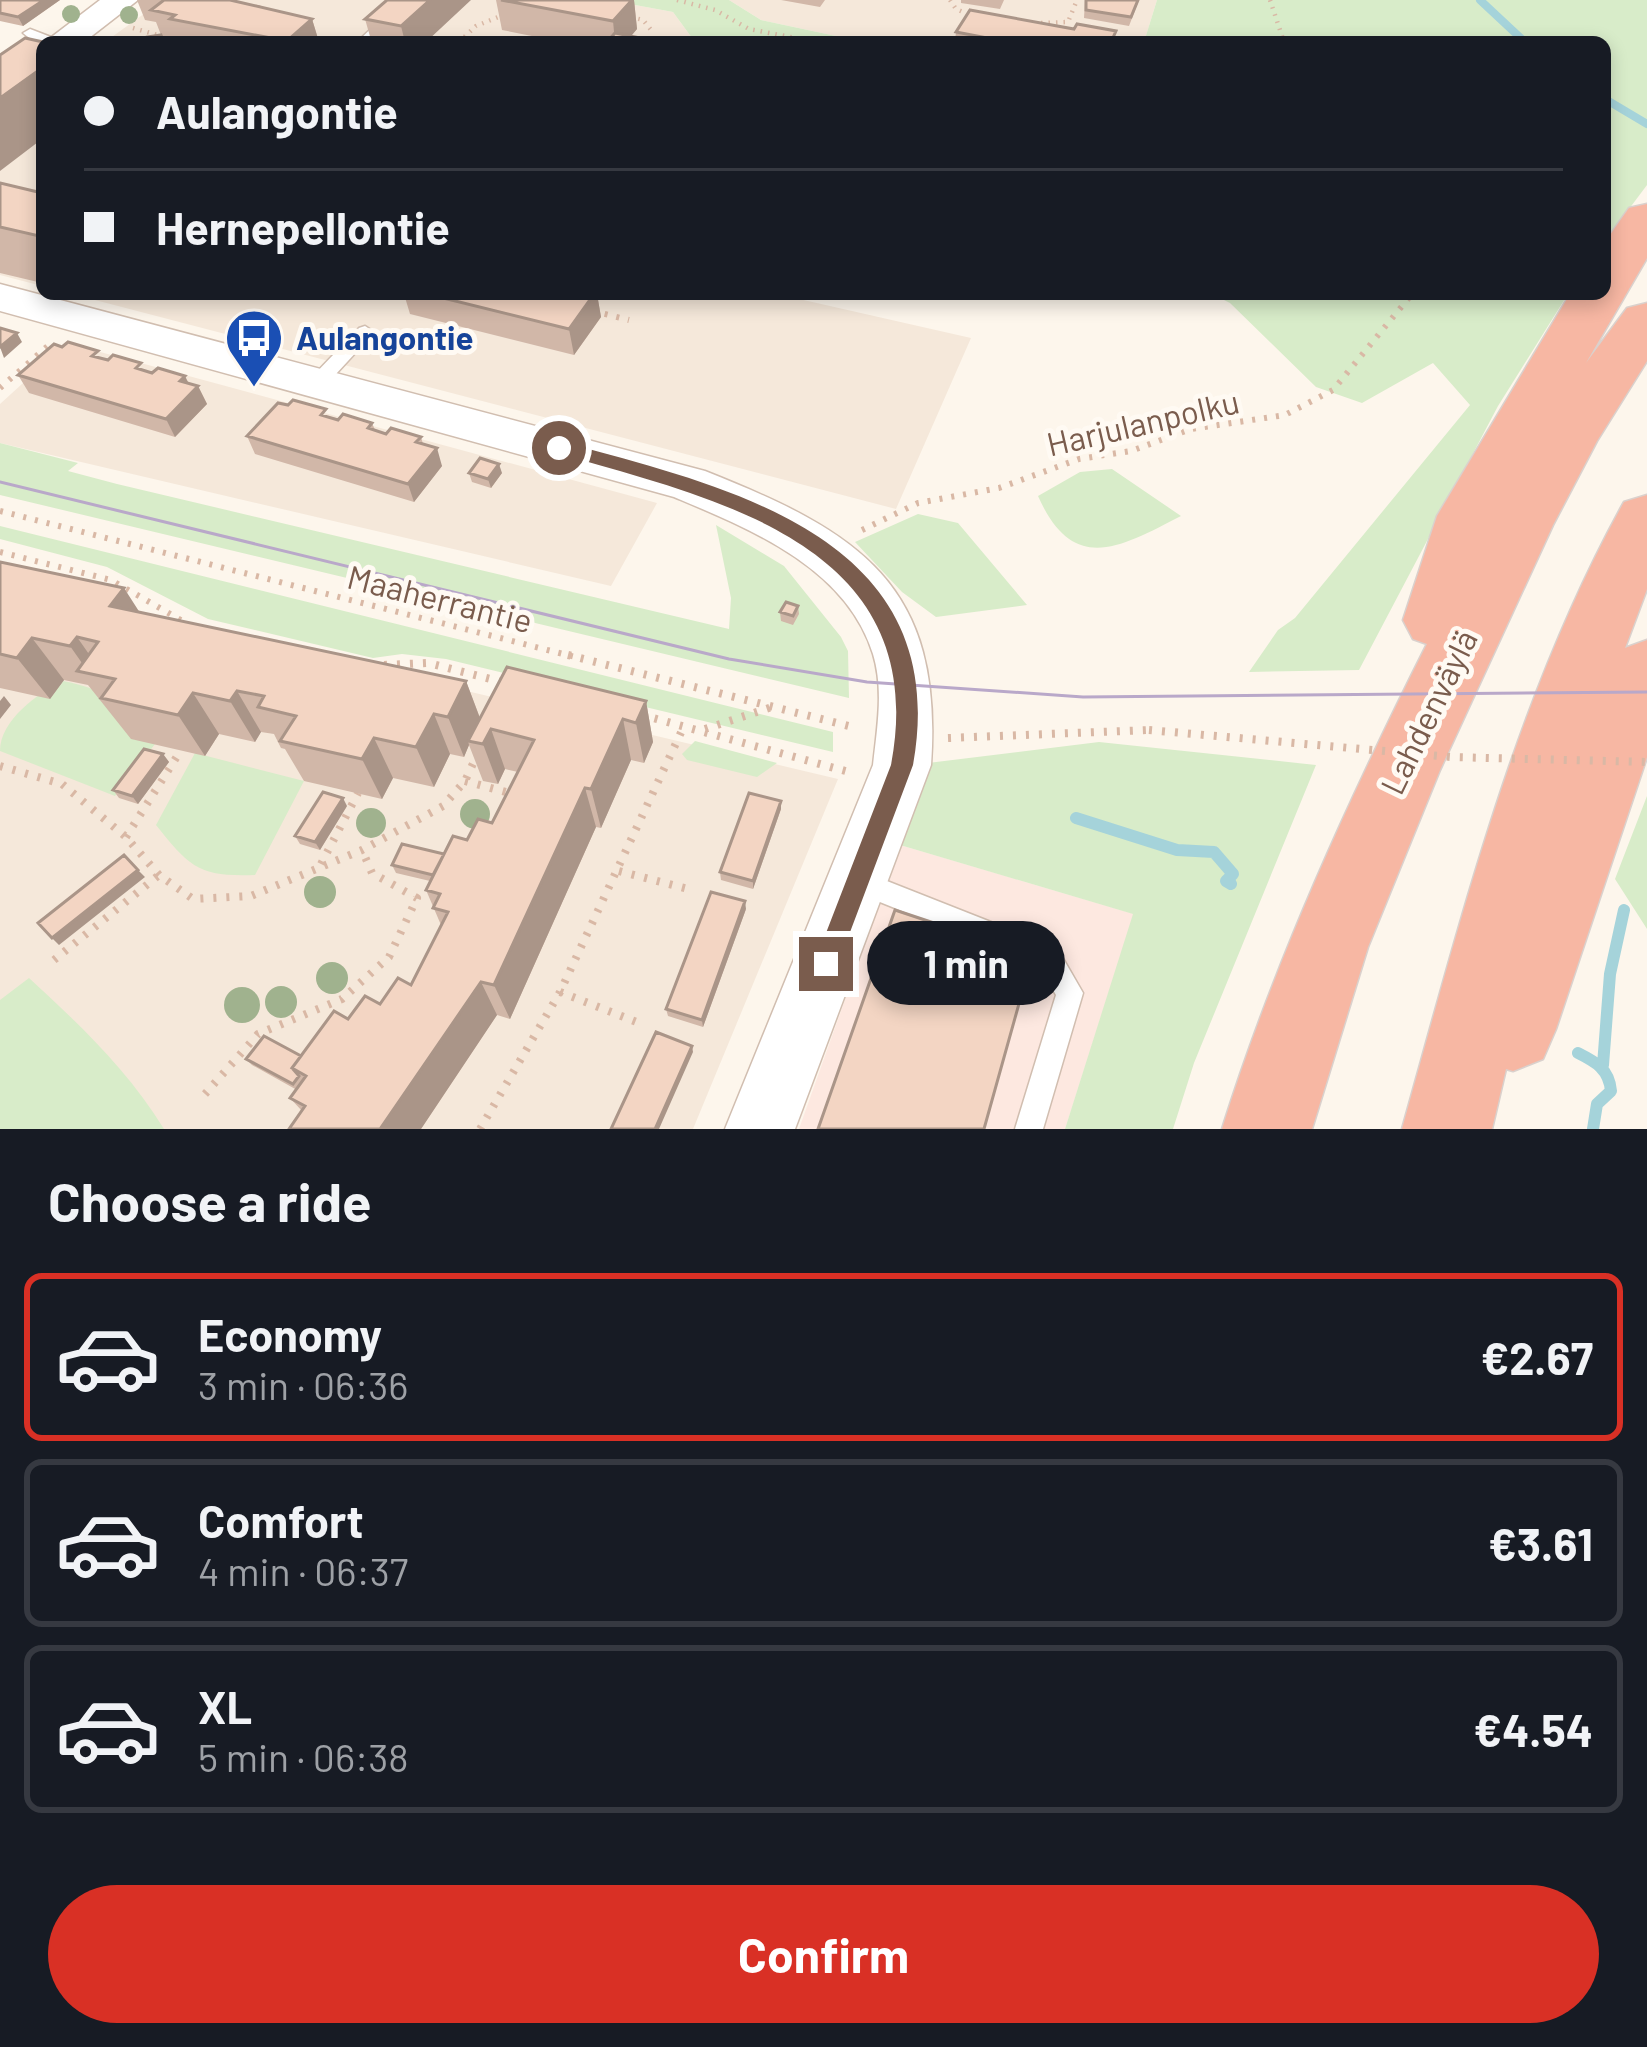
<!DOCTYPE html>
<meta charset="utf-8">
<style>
:root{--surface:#171b24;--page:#242831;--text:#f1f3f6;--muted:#9ea1a6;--line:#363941;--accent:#d93025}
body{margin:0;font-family:Barlow,sans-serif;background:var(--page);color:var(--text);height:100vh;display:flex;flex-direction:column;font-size:45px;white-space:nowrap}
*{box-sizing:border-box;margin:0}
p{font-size:39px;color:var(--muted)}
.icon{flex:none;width:66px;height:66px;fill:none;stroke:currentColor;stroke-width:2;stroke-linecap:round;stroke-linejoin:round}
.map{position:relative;height:1129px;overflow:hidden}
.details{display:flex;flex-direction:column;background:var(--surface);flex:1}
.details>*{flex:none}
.hud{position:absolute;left:36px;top:36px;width:1575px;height:264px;border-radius:18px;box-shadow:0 6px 18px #0003;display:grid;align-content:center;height:264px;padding:0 48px;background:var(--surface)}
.end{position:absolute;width:54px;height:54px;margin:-27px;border:15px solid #7a5c4d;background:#fff;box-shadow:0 0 0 6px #fff}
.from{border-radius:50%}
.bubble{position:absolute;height:84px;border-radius:42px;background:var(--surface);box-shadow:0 6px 18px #0003;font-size:39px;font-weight:700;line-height:84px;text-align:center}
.hud b{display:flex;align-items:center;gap:42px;height:114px;font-size:45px}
.hud b+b{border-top:3px solid var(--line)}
.hud i{width:30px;height:30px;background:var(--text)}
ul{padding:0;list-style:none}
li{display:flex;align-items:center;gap:36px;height:168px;margin:0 24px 18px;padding:0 24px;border:6px solid var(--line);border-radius:18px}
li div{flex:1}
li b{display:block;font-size:45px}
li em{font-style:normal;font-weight:700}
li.selected{border-color:var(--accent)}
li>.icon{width:108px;height:108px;stroke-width:1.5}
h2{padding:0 48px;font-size:54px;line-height:144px}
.action{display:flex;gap:24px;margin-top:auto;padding:24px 48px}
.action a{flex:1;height:138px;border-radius:72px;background:var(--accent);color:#fff;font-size:48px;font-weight:700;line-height:138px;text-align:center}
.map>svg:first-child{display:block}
</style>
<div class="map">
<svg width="1647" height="1129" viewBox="0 0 1647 1129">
<rect width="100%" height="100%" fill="#fdf6ec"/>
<path fill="#f5e8da" d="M163,0h445l65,12 22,30h-590z
M729,0h428l-13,42h-280l-103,-22z
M42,88v198l-42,-11v-157z
M72,294h705l194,44 -75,171z
M67,343l590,160 -46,83 -611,-143v-39z
M0,567l181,72 231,39 426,101 -145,350h-693z"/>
<path fill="#fde8e0" d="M900,845l234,69 -69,215h-266z"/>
<path fill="#d8ecc9" d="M608,0h121l32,20 103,22h-169l-22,-30z
M1157,0h490v185l-42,56v-199h-461z
M1212,294h356l-70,112 -139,264 -110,2 29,-42 17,-12 175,-213 -37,-42 -71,40 -46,-16 -86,-84z
M0,443l78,20 -10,8 49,13 612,145 2,-31 -15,-73 68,41 57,71 7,14 1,47 -849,-203z
M1112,469l69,47c-62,32 -108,59 -143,-20l42,-24z
M918,514l40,9 69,82 -91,12 -34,-25 -47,-50z
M0,526l833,206v20l-387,-93 -44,-5 -29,4 -165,-39 -101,-52 -107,-28z
M63,681c41,8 74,24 92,63l-40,52 -115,-45c0,-31 38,-58 63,-70z
M695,741l82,22 -20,14 -70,-17 -5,-6z
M1099,742l217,23 -122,298 -21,66h-108l68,-215 -233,-69 28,-82z
M195,753l109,28 -49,94c-55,2 -65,-7 -99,-50z
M1647,796v133l-32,-50z
M29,978c51,47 98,91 135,151h-164v-129z"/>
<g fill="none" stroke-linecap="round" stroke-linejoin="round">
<path stroke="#a5d3da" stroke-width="8" d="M1480,0l45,42
M1605,99l42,25"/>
<path stroke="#a5d3da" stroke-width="12" d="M1076,818l101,32 37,2 19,22 -7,7 5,3
M1578,1053c18,9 31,16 33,38l-14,13 -4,25
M1603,1065l7,-91 14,-64"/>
<g stroke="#d1beb0" stroke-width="3">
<path id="service" d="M401,0h15l-44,42h-15z
M30,29l26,10 2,3c-14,0 -24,1 -35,-9z
M365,326l9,6 -3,4 -47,51h-14l-2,-4 2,-4 49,-51z
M859,870l198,78 26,45 -40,136h-28l41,-134 -17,-29 -189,-76 -4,-8 4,-8z"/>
</g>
<g stroke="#d1beb0" stroke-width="3">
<path id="tertiary" d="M100,0h38l-54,42h-39z
M0,284l705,187c154,61 239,113 226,294l-136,364h-70l148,-364c4,-37 11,-75 0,-111 -27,-87 -123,-125 -199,-157l-674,-186z"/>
</g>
<g stroke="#dad1cd" stroke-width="3">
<path id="motorway" d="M1647,204v54l-61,105 41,-55 20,-5v58l-50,80 -44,84 -113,245 -72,177 -56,182h-90c53,-168 126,-328 205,-485l-14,-5 -10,-19 34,-104 133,-222h35v-52l24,-34z
M1647,495v94l-22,59 22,-8v117l-91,272 -13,30 -30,12 -7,-2 -14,60h-90c60,-213 114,-432 222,-627z"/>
</g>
<path stroke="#d9b8a5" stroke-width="4.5" stroke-dasharray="1.5 6" stroke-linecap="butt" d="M677,0l38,10 34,19 67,13
M950,0l6,9 19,8
M1270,0l14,42
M257,14l2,-14
M631,17l12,3 9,11
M1041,23l27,-1 9,-22
M133,28l28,8
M459,42l17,-16 30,-12"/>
<path stroke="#d9b8a5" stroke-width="6" stroke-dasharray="3 9" stroke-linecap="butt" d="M593,311l36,9
M0,388l50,-44
M0,511l579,147
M862,530l56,-27 81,-15 80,-29 52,-8 60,-22 94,-14 48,-25 79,-96
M0,552l111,28 73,42"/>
<path stroke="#d9b8a5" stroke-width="8" stroke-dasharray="3 10" stroke-linecap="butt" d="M568,655l289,73
M384,665l44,-2 78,20
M642,715l207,57
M705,729l67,-22
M948,738l201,-8
M0,766l62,18 64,53 33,38 34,24 58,-3 111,-46 81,-44 22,-25 11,-24
M465,781l48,13
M126,837l55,-87
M321,864l37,-71
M619,871l73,19
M54,960l105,-85
M560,992l79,31
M205,1094l53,-60 84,-35 47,-42 28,-59 -45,-25 -10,-23
M480,1129l80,-137 124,-266"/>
<use href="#service" fill="#fff" fill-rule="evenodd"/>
<use href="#tertiary" fill="#fff" fill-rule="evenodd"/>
<use href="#motorway" fill="#f7b7a3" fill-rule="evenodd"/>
<path stroke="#b9a8c9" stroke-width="3" d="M0,482l729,177 138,23 216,15 564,-5"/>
<path stroke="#d9b8a5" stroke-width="8" stroke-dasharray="3 10" stroke-linecap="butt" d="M1149,730l302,27 196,5"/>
</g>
<g fill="#a0b28e">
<circle cx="71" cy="14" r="9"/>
<circle cx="129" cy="15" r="9"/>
<circle cx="475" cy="814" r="15"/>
<circle cx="371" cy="823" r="15"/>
<circle cx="320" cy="892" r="16"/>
<circle cx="332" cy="978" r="16"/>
<circle cx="281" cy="1002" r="16"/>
<circle cx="242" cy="1005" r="18"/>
</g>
<path fill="#d1b7a8" d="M0,0h60l-37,26 -23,-5z
M137,0h93l82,19 7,23h-173l15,-7 -5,-13 -11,-2z
M387,0l39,42h-61l6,-2 -6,-21z
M496,0h138l3,29 -6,7 29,6h-98l-60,-12z
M781,0h44l-5,7z
M961,0h43l-4,9 -39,-6z
M1085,0h54l-10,26 -45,-8z
M956,32l158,10h-154l-5,-1z
M0,183l42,10v90l-42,-10z
M404,294h193l4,23 -27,38 -164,-41z
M102,358l96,28 9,18 -32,33 -146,-44 -11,-18z
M329,417l43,6 3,7 11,4 35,3 2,7 19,22 -28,36 -159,-48 -8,-18z
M469,473h33l-11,15 -19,-6z
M0,562l140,51 326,68 14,37 166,-17 7,41 -9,21 -13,-3 -30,68 -5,-1 -86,192 -13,-4 -76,114h-132l13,-18 -12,-13 7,-8 -45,-25 -6,-6 55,-3 47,-37 32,-15 31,-19 30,-60 -15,-35 4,-9 -34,-8 -4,-8 52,-11 48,-31 26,-51 -13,-3 -7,15 -15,-3 -14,-36 -5,12 -14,-3 -16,33 -41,-9 -11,21 -78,-18 -19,-32 -4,-1 -7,-14 -13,-2 -6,10 -36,-8 -14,22 -74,-17 -43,-54 -24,-5 -14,19 -50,-11z
M798,606l1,8 -6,11 -12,-4 -1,-9z
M163,754l6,8 -31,42 -19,-6 -6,-8z
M781,801v8l-28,80 -32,-9 -1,-8z
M347,806l-27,44 -20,-6 -5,-8z
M746,909l-43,118 -35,-11 -2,-7z"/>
<path fill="#aa9588" d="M44,0h16l-37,26 -5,-9z
M430,0h41l-45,42h-21l-4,-16z
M632,0h2l3,29 -11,13h-11l-2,-21z
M312,19l7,23h-32v-1z
M42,68v71l-42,32v-73z
M594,294h3l4,23 -27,38 -5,-26z
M17,333l5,9 -18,16 -4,-11z
M185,376l8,16 5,-6 9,18 -32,33 -9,-18 14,-38z
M437,448l5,18 -28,36 -6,-18z
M499,464l3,9 -11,15 -3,-9z
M124,588l27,42 -41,-24z
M77,637l28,40 -16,-4 -19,-27z
M32,638l32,42 -14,19 -33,-41z
M466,681l15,40 -13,20 1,4 -5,12 -16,-40z
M237,691l24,41 -6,10 -25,-41z
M193,693l26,41 -14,22 -27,-41z
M4,696l7,9 -11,14v-18z
M646,701l7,41 -9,21 -8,-40z
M434,714l16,40 -16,33 -18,-40z
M623,719l8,41 -30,68 -10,-39z
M491,729l14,40 -7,15 -15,-40z
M374,738l19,40 -11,21 -20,-40z
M163,754l6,8 -31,42 -6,-8z
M585,788l11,39 -86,192 -16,-34z
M343,798l4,8 -27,44 -5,-8z
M781,801v8l-28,80v-8z
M138,870l7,7 -86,68 -7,-7z
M745,901l1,8 -43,118 -1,-7z
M481,982l16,33 -76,114h-41z
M692,1046l1,6 -34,77h-4z"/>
<path fill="#f3d5c3" stroke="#aa9588" stroke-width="3" d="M0,0h44l-26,17 -18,-4z
M164,0h66l82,19 -25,22 -117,-22 5,-4 -24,-5z
M387,0h43l-29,26 -36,-7z
M501,0h131l-19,21z
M1086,0h52l-7,17 -45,-7z
M970,10l104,19 3,-5 39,7 -5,11h-103l-52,-10z
M615,33l45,9h-53z
M161,35l3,7h-18l1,-5z
M25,38l18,4 -1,26 -42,30v-43z
M0,183l42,10v41l-3,2 -39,-9z
M427,294h167l-25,35z
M0,328l17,5 -17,14z
M68,342l30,9 -6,5 16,4 5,-5 28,8 -5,5 16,5 6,-5 27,8 -5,5 18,5 -32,33 -148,-44 36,-31 8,3z
M293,400l33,9 -5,6 17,5 5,-6 29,9 -4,5 18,6 5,-6 30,9 -5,5 21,6 -29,36 -161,-48 31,-33 10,2z
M480,458l19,6 -11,15 -19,-6z
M0,562l124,26 -14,18 356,75 -18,36 -14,-3 -18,33 -42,-9 -12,21 -82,-18 16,-25 -38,-9 6,-11 -27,-5 -7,10 -37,-8 -15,22 -77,-17 14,-19 -38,-8 21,-29 -21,-5 -7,9 -38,-8 -15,20 -17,-4z
M786,602l12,4 -5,10 -13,-4z
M507,667l139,34 -10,22 -13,-4 -32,70 -6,-1 -91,197 -13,-3 -101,147h-91l16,-23 -15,-8 16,-22 -14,-8 42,-57 14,8 17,-23 15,8 18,-26 13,7 37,-73 -15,-4 7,-14 -14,-4 27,-54 14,4 11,-21 14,4 42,-83 -43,-11 -8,15 -15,-3z
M144,749l19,5 -31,42 -19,-6z
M323,792l20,6 -28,44 -20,-6z
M749,793l32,8 -28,80 -33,-9z
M402,844l42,10 -11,21 -41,-10z
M124,855l14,15 -86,68 -14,-15z
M711,892l34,9 -43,119 -36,-11z
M895,910l120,40 -6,19 18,6 -43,154h-166z
M656,1032l36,14 -37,83h-44z
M264,1036l37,20 -9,12 7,8 -6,8 -47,-25z"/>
<path fill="#7a5c4d" d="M559,441c169,46 395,95 354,324l-78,207h-18l-3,-8 77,-199c42,-222 -176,-266 -338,-313l-3,-4z"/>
<defs>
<g id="bus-pin" transform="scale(3)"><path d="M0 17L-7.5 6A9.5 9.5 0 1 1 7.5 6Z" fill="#1a4fb4" stroke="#fffaf3"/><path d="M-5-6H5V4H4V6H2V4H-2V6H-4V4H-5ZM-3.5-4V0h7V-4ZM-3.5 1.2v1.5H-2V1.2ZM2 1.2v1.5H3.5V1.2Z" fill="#fff"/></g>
</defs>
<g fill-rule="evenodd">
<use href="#bus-pin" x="254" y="338"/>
</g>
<g text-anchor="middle" stroke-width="10" stroke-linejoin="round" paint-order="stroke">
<g font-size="33" font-weight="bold" fill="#164399" stroke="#fffaf3" text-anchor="start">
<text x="296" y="350">Aulangontie</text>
</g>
<g font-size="33" fill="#7a5c4d" stroke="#fffaf3">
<text transform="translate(1143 423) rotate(-13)" y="12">Harjulanpolku</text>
<text transform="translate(440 599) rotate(14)" y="12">Maaherrantie</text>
<text transform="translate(1429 712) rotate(-64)" y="12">Lahdenväylä</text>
</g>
</g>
</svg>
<i class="end from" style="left:559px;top:448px"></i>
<i class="end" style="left:826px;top:964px"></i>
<div class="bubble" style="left:867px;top:921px;width:198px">1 min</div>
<div class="hud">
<b><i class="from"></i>Aulangontie</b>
<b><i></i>Hernepellontie</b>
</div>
</div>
<section class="details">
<h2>Choose a ride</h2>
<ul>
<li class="selected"><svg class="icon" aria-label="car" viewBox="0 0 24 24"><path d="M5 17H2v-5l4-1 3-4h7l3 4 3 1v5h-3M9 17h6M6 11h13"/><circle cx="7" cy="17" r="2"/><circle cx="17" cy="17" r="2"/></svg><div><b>Economy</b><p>3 min · 06:36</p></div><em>€2.67</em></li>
<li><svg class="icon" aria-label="car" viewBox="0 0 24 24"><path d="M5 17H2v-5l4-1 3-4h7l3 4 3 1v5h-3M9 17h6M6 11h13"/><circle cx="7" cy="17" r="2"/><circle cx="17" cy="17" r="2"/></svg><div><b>Comfort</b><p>4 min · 06:37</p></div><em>€3.61</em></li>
<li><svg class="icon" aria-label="car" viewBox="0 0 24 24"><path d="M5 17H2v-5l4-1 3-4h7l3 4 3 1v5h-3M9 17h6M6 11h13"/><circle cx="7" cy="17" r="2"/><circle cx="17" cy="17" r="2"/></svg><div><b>XL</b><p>5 min · 06:38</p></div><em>€4.54</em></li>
</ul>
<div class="action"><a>Confirm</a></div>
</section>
